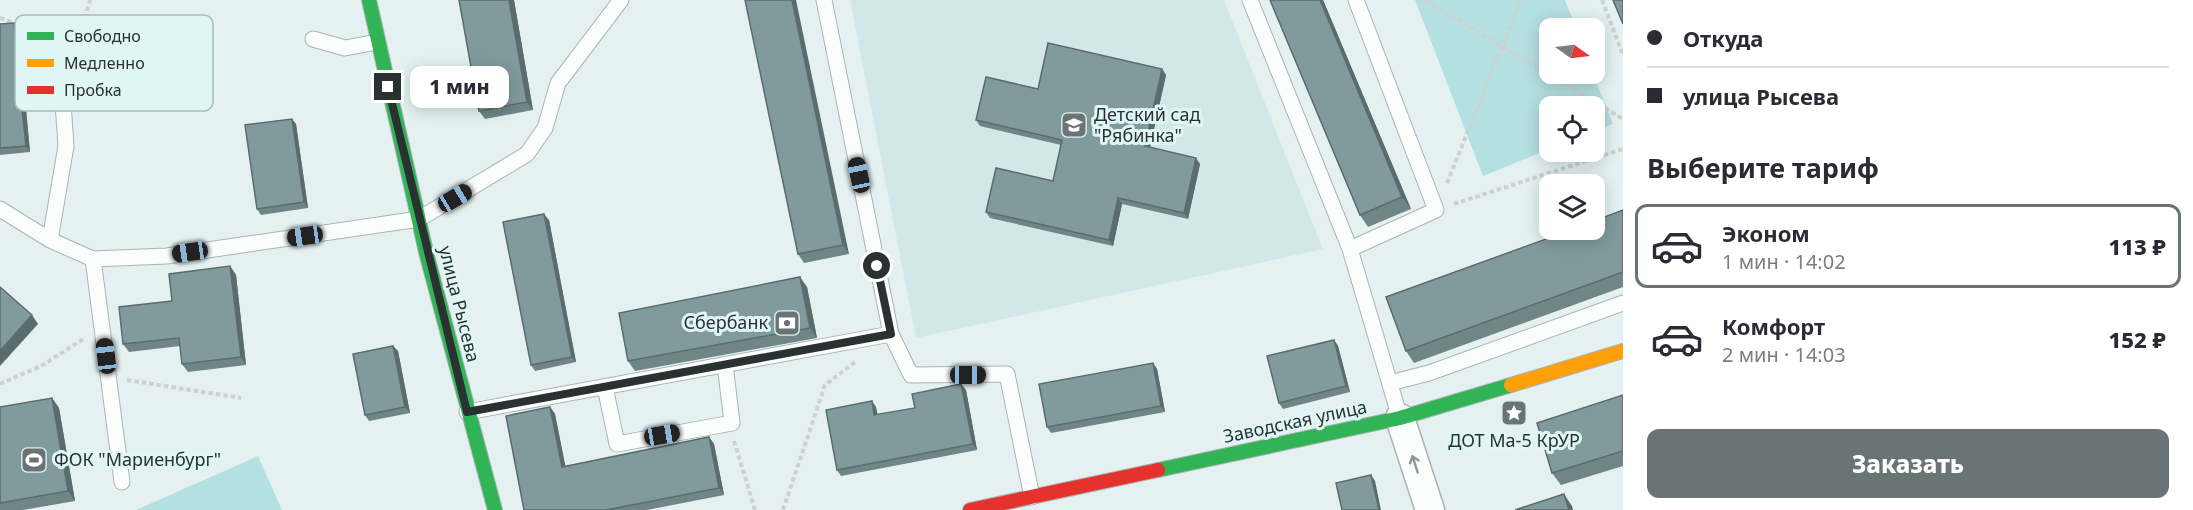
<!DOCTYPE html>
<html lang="ru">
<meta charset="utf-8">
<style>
:root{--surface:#fff;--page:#f7f7f7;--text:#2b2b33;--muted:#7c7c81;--line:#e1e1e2;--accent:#6b7474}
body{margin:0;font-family:"Noto Sans",sans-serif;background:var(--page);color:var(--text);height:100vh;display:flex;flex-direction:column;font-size:22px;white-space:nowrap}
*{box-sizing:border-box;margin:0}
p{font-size:20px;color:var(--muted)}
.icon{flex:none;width:33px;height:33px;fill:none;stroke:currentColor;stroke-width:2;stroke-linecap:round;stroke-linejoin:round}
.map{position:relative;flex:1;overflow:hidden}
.panel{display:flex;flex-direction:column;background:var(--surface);width:570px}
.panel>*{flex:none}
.guide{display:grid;align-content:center;height:132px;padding:0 24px;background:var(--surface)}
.needle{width:39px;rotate:104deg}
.tools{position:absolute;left:1539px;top:18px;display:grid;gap:12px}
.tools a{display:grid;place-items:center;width:66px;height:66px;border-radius:12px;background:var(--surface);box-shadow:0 3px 15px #0003;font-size:30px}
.end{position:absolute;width:27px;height:27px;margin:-14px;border:8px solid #293131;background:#fff;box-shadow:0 0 0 3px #fff}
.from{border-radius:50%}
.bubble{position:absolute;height:42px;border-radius:12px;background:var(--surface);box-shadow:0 3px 15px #0003;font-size:20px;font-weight:800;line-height:42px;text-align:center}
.car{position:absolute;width:18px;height:36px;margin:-18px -9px;border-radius:8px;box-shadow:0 0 4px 2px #0007;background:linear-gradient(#222 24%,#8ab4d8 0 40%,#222 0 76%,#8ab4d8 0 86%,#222 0)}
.guide b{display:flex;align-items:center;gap:21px;height:57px;font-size:22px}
.guide b+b{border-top:2px solid var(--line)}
.guide i{width:15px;height:15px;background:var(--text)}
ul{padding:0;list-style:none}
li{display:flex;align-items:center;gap:18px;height:84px;margin:0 12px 9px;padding:0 12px;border:3px solid transparent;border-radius:12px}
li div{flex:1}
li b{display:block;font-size:22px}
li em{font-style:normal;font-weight:800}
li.selected{border-color:var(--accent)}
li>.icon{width:54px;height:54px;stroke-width:1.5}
h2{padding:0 24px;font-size:27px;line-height:72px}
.button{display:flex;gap:12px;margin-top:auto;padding:12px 24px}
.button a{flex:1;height:69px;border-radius:12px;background:var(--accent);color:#fff;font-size:24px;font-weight:800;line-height:69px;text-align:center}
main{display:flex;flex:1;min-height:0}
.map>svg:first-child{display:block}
</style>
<main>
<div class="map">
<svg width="1623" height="510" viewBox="0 0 1623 510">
<rect width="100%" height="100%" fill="#e5f1f1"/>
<path fill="#d2e8e8" d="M850,0h374l99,249 -407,89z"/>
<path fill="#b4e0e2" d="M1415,0h150l11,28h-26v46h43l20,50 -18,7 -1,-25h-44l-1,43 -66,27z
M258,456l24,54h-146z"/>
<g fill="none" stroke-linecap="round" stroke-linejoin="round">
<g stroke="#aab3b3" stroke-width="17">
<path id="lane" d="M1250,0l100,249 50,169
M313,39l32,9 32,-6
M0,209l50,31 43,19 74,-3 252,-37 108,-65 18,-26 13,-45 63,-83
M50,240l16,-94 -3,-43
M1350,249l86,-39 -80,-210
M93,259l29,223
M891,334l20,41 96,-1 25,123
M1390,383l39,-10 194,-70
M605,387l12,57 115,-21 -7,-59
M467,412l424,-78 -67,-334"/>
</g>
<g stroke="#aab3b3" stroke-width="31">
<path id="street" d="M1400,418l30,92"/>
</g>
<g stroke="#aab3b3" stroke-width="16">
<path id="fast" d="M369,0l58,256 68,254
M1158,470l242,-52 111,-33"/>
</g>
<g stroke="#aab3b3" stroke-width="16">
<path id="slow" d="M1511,385l112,-34"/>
</g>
<g stroke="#aab3b3" stroke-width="16">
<path id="jam" d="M970,510l188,-40"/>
</g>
<path stroke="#ccd1d1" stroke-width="4" stroke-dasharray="4.5 3" stroke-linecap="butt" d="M1425,0l198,119
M1602,0l21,55
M0,18l65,23 10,10v26l-4,9
M65,41l21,-26 4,-15
M1447,183l74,-183
M1454,204l169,-55
M127,380l114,18
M0,384l41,-18 44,-28
M734,441l21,69
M783,510l42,-125 30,-23"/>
<use href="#lane" stroke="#fbfdfd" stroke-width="15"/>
<use href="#street" stroke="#fbfdfd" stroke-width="28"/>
<use href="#fast" stroke="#30b455" stroke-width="14"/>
<use href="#slow" stroke="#ff9f0a" stroke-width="14"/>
<use href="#jam" stroke="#e5322d" stroke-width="14"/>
</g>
<path fill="#6f8586" d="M459,0h55l19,110 -48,9 -6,-8z
M745,0l104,254 -45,9 -6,-9z
M1270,0h53l88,209 -43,18 -8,-12z
M0,24l18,5 2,17 41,-4 4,6 3,25 -45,4 7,75 -30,3z
M1162,69l4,6 -16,72 50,17 -12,55 -66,-15 -9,42 -123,-28 -4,-6 67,-31 8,-36 -81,-19 -4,-6 62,-31z
M292,119l4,5 12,84 -47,7 -4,-6z
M1623,210v77l-209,76 -8,-12z
M549,220l27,142 -41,9 -4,-6z
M230,266l6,9 10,90 -58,7 -6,-8 -2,-18 -51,6 -6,-8 49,-43z
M807,287l10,51 -182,33 -7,-10z
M1334,340l4,6 12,46 -67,17 -4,-6z
M393,346l5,5 12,62 -41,8 -4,-6z
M1153,363l4,6 8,43 -114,21 -4,-6z
M961,384l5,6 11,60 -136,26 -4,-6 39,-63 1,8 38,-7z
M1623,395v71l-62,19 -9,-12z
M52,398l7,10 16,93 -52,9h-23v-103z
M550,407l5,7 10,52 144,-29 5,7 10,51 -77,15h-123z"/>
<path fill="#5a6c6d" d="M509,0h5l19,110 -6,-8z
M792,0h4l53,254 -6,-9z
M1320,0h3l88,209 -9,-12z
M14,23l4,6 2,23 -4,-6z
M61,42l4,6 3,25 -4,-6z
M1162,69l4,6 -17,77 -4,-6z
M18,71l5,6 7,75 -4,-6z
M292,119l4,5 12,84 -4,-6z
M1196,158l4,6 -12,55 -4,-6z
M1118,198l4,6 -9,42 -4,-6z
M544,214l5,6 27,142 -4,-5z
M230,266l6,9 10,90 -5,-8z
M800,277l7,10 10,51 -7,-10z
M32,315l6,9 -38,42v-15z
M1334,340l4,6 12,46 -4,-6z
M393,346l5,5 12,62 -5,-6z
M1153,363l4,6 8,43 -4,-6z
M961,384l5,6 11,60 -4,-6z
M52,398l7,10 16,93 -7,-10z
M872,401l4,6 3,14 -5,-6z
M550,407l5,7 12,60 -5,-7z
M709,437l5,7 10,51 -5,-7z
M1371,475l4,6 6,29h-2z
M1564,494l8,12 1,4h-4z"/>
<path fill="#819b9c" stroke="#5a6c6d" stroke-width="1.5" d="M459,0h50l18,102 -48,9z
M745,0h47l51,245 -45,9z
M1270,0h50l82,197 -42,18z
M1613,0h10v24z
M14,23l2,23 45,-4 3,25 -46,4 8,75 -26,2v-124z
M1048,43l114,26 -17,77 51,12 -12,55 -66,-15 -9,42 -123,-28 10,-44 57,13 9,-41 -86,-20 10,-43 52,12z
M292,119l12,83 -47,7 -12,-84z
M1623,210v62l-217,79 -20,-54 185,-67h23v-9z
M544,214l28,143 -41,8 -28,-143z
M230,266l11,91 -59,7 -3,-26 -56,6 -4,-37 53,-6 -3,-27z
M800,277l10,51 -182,33 -9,-48z
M0,287l32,28 -32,36z
M1334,340l12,46 -67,17 -12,-47z
M393,346l12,61 -40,8 -12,-61z
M1153,363l8,43 -114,21 -8,-43z
M961,384l12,60 -136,26 -11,-60 46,-9 2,14 41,-7 -3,-14z
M1623,395v56l-71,22 -15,-50z
M52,398l16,93 -68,12v-96z
M550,407l12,60 147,-30 10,51 -113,22h-82l-18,-94z
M1371,475l8,35h-37l-6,-27z
M1564,494l5,16h-54z"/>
<defs><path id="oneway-shaft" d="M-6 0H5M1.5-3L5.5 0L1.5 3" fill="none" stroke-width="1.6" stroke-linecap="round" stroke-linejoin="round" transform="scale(1.5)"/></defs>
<use stroke="#929797" href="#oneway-shaft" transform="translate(1415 464) rotate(-108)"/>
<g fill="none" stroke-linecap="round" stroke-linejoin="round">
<path stroke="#293131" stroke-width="8" d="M388,87l79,325 424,-78 -14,-68"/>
</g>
<defs>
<g id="school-square" transform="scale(1.35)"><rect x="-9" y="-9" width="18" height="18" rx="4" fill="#6b7474" stroke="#e0f6f6"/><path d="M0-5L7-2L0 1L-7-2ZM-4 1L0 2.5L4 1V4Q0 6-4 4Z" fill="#fff"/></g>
<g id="bank-square" transform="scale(1.35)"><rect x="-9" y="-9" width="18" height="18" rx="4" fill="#6b7474" stroke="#e0f6f6"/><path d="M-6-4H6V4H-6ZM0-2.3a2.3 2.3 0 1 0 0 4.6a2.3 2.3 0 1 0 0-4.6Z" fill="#fff"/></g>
<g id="sight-square" transform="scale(1.35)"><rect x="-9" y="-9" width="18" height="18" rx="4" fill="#6b7474" stroke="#e0f6f6"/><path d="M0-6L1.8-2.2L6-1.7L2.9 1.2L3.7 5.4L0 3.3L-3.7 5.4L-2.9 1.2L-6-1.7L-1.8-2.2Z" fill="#fff"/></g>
<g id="stadium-square" transform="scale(1.35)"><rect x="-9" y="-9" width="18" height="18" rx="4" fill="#6b7474" stroke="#e0f6f6"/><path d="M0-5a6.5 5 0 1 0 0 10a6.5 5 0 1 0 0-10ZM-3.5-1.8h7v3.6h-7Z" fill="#fff"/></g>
</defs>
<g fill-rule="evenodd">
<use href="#school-square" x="1074" y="125"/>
<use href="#bank-square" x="787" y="323"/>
<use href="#sight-square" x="1514" y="413"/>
<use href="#stadium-square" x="34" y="460"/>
</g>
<g text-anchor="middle" stroke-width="6" stroke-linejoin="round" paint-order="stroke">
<g font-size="18" fill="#293131" stroke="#e0f6f6" text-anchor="start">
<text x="1094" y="121">Детский сад<tspan x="1094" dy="21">"Рябинка"</tspan></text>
<text x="768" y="329" text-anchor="end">Сбербанк</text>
<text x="1514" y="447" text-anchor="middle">ДОТ Ма-5 КрУР</text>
<text x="54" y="466">ФОК "Мариенбург"</text>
</g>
<g font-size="18" fill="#293131" stroke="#e0f6f6">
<text transform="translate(459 304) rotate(76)" y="6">улица Рысева</text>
<text transform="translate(1295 422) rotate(-12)" y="6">Заводская улица</text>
</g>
</g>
<rect x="15" y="15" width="198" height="96" rx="9" fill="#e0f6f6" stroke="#a9bbbb" stroke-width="1.5"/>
<rect x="27" y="32" width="27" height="8" fill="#30b455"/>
<rect x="27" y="59" width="27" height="8" fill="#ff9f0a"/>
<rect x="27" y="86" width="27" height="8" fill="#e5322d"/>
<g font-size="16" fill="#293131">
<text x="64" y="42">Свободно</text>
<text x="64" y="69">Медленно</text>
<text x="64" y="96">Пробка</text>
</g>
</svg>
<div class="tools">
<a><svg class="needle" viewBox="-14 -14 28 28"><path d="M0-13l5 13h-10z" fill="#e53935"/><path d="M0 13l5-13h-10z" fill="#7c7c81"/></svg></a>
<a><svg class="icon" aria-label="locate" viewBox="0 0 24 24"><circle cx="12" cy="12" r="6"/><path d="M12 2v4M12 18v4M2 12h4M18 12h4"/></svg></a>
<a><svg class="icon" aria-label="layers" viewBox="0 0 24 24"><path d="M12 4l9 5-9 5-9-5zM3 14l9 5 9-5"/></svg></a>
</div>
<i class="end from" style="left:877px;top:266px"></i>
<i class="end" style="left:388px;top:87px"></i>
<div class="bubble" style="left:410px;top:66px;width:99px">1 мин</div>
<i class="car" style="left:859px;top:175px;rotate:348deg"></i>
<i class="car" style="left:455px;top:198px;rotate:59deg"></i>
<i class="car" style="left:305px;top:236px;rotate:262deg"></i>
<i class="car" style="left:190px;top:252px;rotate:262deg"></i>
<i class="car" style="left:106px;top:356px;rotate:353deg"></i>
<i class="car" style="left:968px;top:375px;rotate:90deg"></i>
<i class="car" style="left:662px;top:435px;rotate:80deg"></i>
</div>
<section class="panel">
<div class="guide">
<b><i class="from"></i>Откуда</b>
<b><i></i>улица Рысева</b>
</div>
<h2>Выберите тариф</h2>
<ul>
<li class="selected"><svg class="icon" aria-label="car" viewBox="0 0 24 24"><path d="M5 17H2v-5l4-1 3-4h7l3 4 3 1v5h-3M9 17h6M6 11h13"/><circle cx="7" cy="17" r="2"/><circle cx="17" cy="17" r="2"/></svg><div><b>Эконом</b><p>1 мин · 14:02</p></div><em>113 ₽</em></li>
<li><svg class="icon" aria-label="car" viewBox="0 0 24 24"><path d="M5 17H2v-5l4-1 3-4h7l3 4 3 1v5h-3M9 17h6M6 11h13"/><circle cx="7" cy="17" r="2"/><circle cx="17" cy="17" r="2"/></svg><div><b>Комфорт</b><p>2 мин · 14:03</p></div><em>152 ₽</em></li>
</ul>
<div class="button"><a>Заказать</a></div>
</section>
</main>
